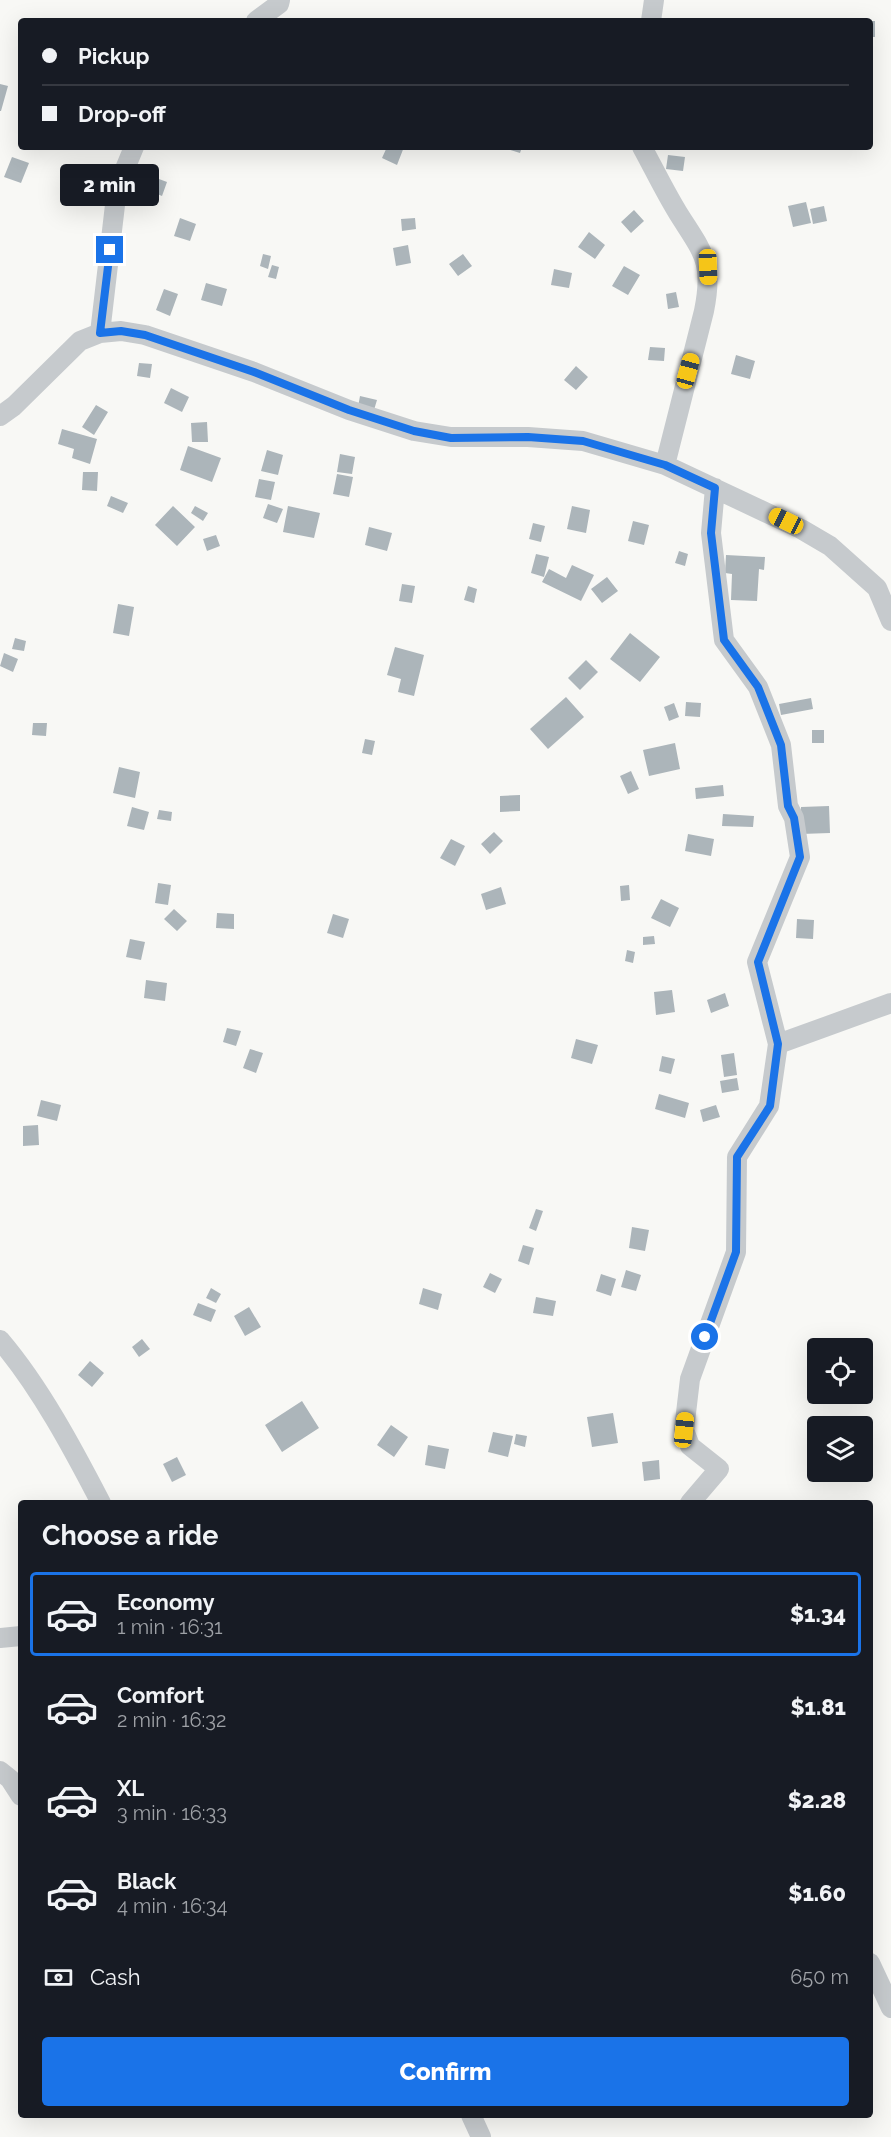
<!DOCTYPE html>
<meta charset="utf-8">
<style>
:root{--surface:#171b24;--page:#242831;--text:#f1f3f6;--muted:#9ea1a6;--line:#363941;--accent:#1a73e8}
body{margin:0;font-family:Raleway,sans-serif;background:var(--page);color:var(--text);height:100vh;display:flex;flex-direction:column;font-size:22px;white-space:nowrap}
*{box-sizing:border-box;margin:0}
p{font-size:20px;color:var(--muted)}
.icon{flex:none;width:33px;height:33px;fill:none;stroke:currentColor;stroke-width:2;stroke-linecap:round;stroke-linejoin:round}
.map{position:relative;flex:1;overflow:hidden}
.sheet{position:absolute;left:18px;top:1500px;width:855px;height:618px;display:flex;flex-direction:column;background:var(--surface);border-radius:6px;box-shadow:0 6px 24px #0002}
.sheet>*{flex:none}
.guide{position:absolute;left:18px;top:18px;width:855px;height:132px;border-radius:6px;box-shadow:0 6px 24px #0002;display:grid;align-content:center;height:132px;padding:0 24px;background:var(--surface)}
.controls{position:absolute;left:807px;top:1338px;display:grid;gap:12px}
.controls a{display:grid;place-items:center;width:66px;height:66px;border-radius:6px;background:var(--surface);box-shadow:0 6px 24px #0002;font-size:30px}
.end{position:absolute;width:27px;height:27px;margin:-14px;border:8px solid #1a73e8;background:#fff;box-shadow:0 0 0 3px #fff}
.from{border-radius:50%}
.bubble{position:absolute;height:42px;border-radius:6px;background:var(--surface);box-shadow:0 6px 24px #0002;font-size:20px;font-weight:800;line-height:42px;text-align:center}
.car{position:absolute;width:18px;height:36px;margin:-18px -9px;border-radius:8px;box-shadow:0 0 4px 2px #0007;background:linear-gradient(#f5c518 24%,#345 0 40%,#f5c518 0 76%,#345 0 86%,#f5c518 0)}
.guide b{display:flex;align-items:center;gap:21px;height:57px;font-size:22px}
.guide b+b{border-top:2px solid var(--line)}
.guide i{width:15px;height:15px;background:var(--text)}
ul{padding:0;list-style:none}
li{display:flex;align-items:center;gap:18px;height:84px;margin:0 12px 9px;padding:0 12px;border:3px solid transparent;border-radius:6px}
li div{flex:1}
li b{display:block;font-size:22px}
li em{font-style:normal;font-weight:800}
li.on{border-color:var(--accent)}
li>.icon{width:54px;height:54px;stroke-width:1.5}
h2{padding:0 24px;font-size:27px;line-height:72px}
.pay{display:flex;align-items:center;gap:15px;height:66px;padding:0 24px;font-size:22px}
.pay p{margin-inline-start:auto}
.action{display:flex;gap:12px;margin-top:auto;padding:12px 24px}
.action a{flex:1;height:69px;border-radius:6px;background:var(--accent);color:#fff;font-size:24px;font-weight:800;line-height:69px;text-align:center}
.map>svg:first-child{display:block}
</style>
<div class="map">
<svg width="891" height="2137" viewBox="0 0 891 2137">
<rect width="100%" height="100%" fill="#f8f8f5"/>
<path fill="#acb5ba" d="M870,21h5v16h-5z
M0,84l8,2 -7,25h-1z
M387,147h17l-7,18 -15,-7z
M507,147h15l-2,6 -13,-4z
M668,155l17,2 -2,14 -17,-2z
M12,157l17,6 -8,20 -17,-6z
M151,176l16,6 -5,14 -17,-7z
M806,202l5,21 -18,4 -5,-21z
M824,206l3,15 -14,3 -3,-15z
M634,210l10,11 -13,12 -10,-11z
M180,218l16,6 -6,17 -16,-5z
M415,218l1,11 -14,2 -1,-12z
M589,232l16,13 -10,14 -17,-12z
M408,245l3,18 -15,3 -3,-18z
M263,254l8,2 -3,13 -8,-3z
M463,254l9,12 -14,10 -9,-12z
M272,265l7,2 -3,12 -8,-2z
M624,266l16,9 -12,20 -16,-9z
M554,269l18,4 -3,15 -18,-3z
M206,283l21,6 -5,17 -21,-6z
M164,289l14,5 -8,22 -14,-6z
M676,292l3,15 -11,2 -2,-15z
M650,347l15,1 -1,13 -16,-1z
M736,355l19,6 -5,18 -19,-5z
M139,363l13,1 -2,14 -13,-2z
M576,366l12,11 -12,13 -12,-10z
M171,388l18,9 -7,15 -18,-9z
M360,396l17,4 -3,10 -16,-3z
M96,405l12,7 -14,23 -12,-8z
M207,422l1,20h-16l-1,-19z
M62,429l35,10 -7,25 -18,-6 2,-9 -16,-5z
M188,446l33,12 -9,24 -32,-12z
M267,450l16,5 -5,20 -17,-4z
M340,454l15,3 -3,17 -15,-2z
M83,472h15l-1,19 -15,-1z
M337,474l16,3 -4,20 -16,-3z
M259,479l16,3 -4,18 -16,-3z
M111,496l17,7 -5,10 -16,-7z
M268,504l15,5 -6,14 -14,-5z
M173,506l22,21 -18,19 -22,-21z
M195,506l13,7 -5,8 -12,-8z
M288,506l32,7 -6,25 -31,-6z
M572,506l18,4 -4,23 -19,-4z
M633,521l16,4 -5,20 -16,-4z
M533,523l12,3 -4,16 -12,-3z
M369,527l23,6 -5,18 -22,-6z
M216,535l4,11 -13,5 -4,-12z
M679,551l9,3 -3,12 -10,-3z
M536,554l13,3 -5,20 -13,-4z
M726,555l39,2 -1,13 -5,-1 -2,32 -26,-1 1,-26 -7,-1z
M572,565l22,10 -13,26 -39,-19 7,-13 17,9z
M607,577l11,14 -16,12 -11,-14z
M402,584l13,2 -3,17 -13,-2z
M468,586l9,3 -3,14 -10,-3z
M118,604l16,3 -5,29 -16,-3z
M630,633l30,24 -20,25 -30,-23z
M15,638l11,3 -2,10 -12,-2z
M395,647l29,8 -10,41 -16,-4 3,-13 -14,-4z
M4,653l14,6 -5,13 -13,-6z
M586,660l12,12 -18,18 -12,-12z
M566,697l18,20 -36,32 -18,-20z
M811,698l2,11 -32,6 -2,-11z
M686,702l15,1 -1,14 -15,-1z
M674,703l5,14 -10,4 -5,-14z
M33,723h14l-1,13 -14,-1z
M812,730h12v13h-12z
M365,739l10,2 -3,14 -10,-2z
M675,743l5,26 -31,7 -6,-26z
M119,767l21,5 -5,26 -22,-5z
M631,771l8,18 -11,5 -8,-18z
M723,785l1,11 -28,3 -1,-11z
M520,795v16l-20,1v-16z
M829,806l1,27 -29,1v-27z
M132,807l17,5 -5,18 -17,-4z
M159,810l13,2 -1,9 -14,-2z
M723,814l31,2 -1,11 -31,-1z
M494,832l9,9 -13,13 -9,-10z
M688,834l26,5 -3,17 -26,-5z
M451,839l14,7 -10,20 -15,-8z
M158,883l13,2 -3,20 -13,-2z
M629,885l1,15 -9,1 -1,-15z
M501,887l5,17 -20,6 -5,-16z
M661,899l18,9 -9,19 -19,-9z
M174,909l13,12 -10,10 -13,-12z
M217,913l17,1v15l-18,-1z
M333,914l16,5 -6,19 -16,-5z
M797,919l17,1 -1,19 -17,-1z
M654,936l1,8 -12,1v-8z
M130,939l15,3 -4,18 -15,-3z
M627,950l8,2 -2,11 -8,-2z
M146,980l21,3 -2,18 -21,-3z
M672,990l3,22 -19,3 -2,-23z
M725,993l4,13 -18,7 -4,-13z
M227,1028l14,3 -5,15 -13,-4z
M576,1039l22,6 -6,19 -21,-6z
M250,1049l13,4 -7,20 -13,-5z
M734,1053l3,22 -13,2 -3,-22z
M662,1056l13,3 -4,15 -12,-3z
M737,1078l2,12 -17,3 -2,-12z
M659,1094l30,9 -4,15 -30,-9z
M41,1100l20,5 -4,16 -20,-5z
M716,1105l4,12 -17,5 -3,-12z
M38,1125l1,20 -16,1v-20z
M536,1209l7,2 -7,20 -7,-3z
M632,1227l17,3 -4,21 -16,-3z
M523,1245l11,3 -5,17 -11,-4z
M626,1270l15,5 -5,16 -15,-4z
M490,1273l12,6 -7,14 -12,-6z
M601,1274l15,5 -5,17 -15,-5z
M211,1288l10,6 -5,9 -10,-5z
M423,1288l19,6 -4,16 -19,-6z
M536,1297l20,4 -3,15 -20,-3z
M198,1303l18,7 -5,12 -18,-7z
M249,1307l12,20 -16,9 -11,-20z
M142,1339l8,10 -11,8 -7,-10z
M90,1361l14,12 -12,14 -14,-12z
M302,1401l17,27 -37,24 -17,-27z
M613,1413l5,30 -26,4 -5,-30z
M391,1425l17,12 -14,20 -17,-12z
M493,1432l20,4 -5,21 -20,-5z
M516,1434l11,2 -2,11 -11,-3z
M428,1445l21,4 -4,20 -20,-4z
M177,1457l9,18 -14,7 -9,-18z
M659,1460l1,19 -16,2 -2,-19z"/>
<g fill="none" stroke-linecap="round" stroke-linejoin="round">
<path stroke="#c6cacd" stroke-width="20" d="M256,21l23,-17 1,-4
M651,21l3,-21
M642,147c12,22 23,45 36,66 25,40 36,48 26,98l-39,154
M100,333l17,-145 17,-41
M0,416l14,-10 66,-65 20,-8 21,-2 24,4 109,37 95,38 65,21 37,6h77l55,4 82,24 136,64 29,17 47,42 14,33
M778,1044l113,-41
M0,1340c40,47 73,109 101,163
M690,1503l29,-34 -29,-23 -6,-16 6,-51 46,-127 1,-95 32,-51 9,-62 -21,-82 43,-105 -6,-39 -6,-12 -7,-61 -23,-58 -34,-47 -13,-107 4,-45
M0,1638l21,-2
M0,1771l10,8 11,17
M870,1963l21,45
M471,2115l10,22"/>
</g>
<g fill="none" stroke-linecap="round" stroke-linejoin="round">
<path stroke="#1a73e8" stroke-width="8" d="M110,250l-10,83 21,-2 24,4 109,37 95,38 65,21 37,7 77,-1 55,4 82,24 50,23 -4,45 13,107 34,47 23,58 7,61 6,12 6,39 -42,105 20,82 -8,62 -33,51 -1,95 -31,85"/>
</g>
</svg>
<div class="controls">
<a><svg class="icon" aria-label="locate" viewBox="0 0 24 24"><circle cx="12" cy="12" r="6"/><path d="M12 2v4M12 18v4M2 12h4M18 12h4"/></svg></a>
<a><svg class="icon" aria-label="layers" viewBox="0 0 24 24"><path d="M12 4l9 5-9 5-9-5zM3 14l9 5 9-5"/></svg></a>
</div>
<i class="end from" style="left:705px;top:1337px"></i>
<i class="end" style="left:110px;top:250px"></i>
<div class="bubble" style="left:60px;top:164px;width:99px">2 min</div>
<i class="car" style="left:708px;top:267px;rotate:178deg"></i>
<i class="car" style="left:688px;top:371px;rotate:15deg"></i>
<i class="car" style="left:786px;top:521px;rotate:296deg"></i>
<i class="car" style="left:684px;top:1430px;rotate:6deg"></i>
<div class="guide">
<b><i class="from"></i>Pickup</b>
<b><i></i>Drop-off</b>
</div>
<section class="sheet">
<h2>Choose a ride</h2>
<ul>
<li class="on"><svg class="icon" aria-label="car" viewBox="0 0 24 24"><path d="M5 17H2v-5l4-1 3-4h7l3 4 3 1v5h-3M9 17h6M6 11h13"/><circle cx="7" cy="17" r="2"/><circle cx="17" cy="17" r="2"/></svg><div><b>Economy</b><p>1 min · 16:31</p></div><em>$1.34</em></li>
<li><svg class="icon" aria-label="car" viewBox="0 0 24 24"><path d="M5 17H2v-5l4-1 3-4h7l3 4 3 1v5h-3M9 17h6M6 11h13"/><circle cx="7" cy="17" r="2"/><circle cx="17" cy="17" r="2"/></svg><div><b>Comfort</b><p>2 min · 16:32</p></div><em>$1.81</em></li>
<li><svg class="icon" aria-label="car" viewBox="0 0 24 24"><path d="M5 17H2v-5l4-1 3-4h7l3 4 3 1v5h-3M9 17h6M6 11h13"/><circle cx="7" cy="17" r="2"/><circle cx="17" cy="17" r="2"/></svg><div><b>XL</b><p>3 min · 16:33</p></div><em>$2.28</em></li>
<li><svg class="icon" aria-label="car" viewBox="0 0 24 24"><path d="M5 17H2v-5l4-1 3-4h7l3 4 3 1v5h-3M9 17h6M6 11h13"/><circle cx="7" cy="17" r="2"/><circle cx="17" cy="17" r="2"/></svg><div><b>Black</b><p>4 min · 16:34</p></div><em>$1.60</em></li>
</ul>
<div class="pay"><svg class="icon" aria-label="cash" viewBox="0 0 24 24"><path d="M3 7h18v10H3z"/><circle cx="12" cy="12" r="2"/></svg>Cash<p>650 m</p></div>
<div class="action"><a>Confirm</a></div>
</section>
</div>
